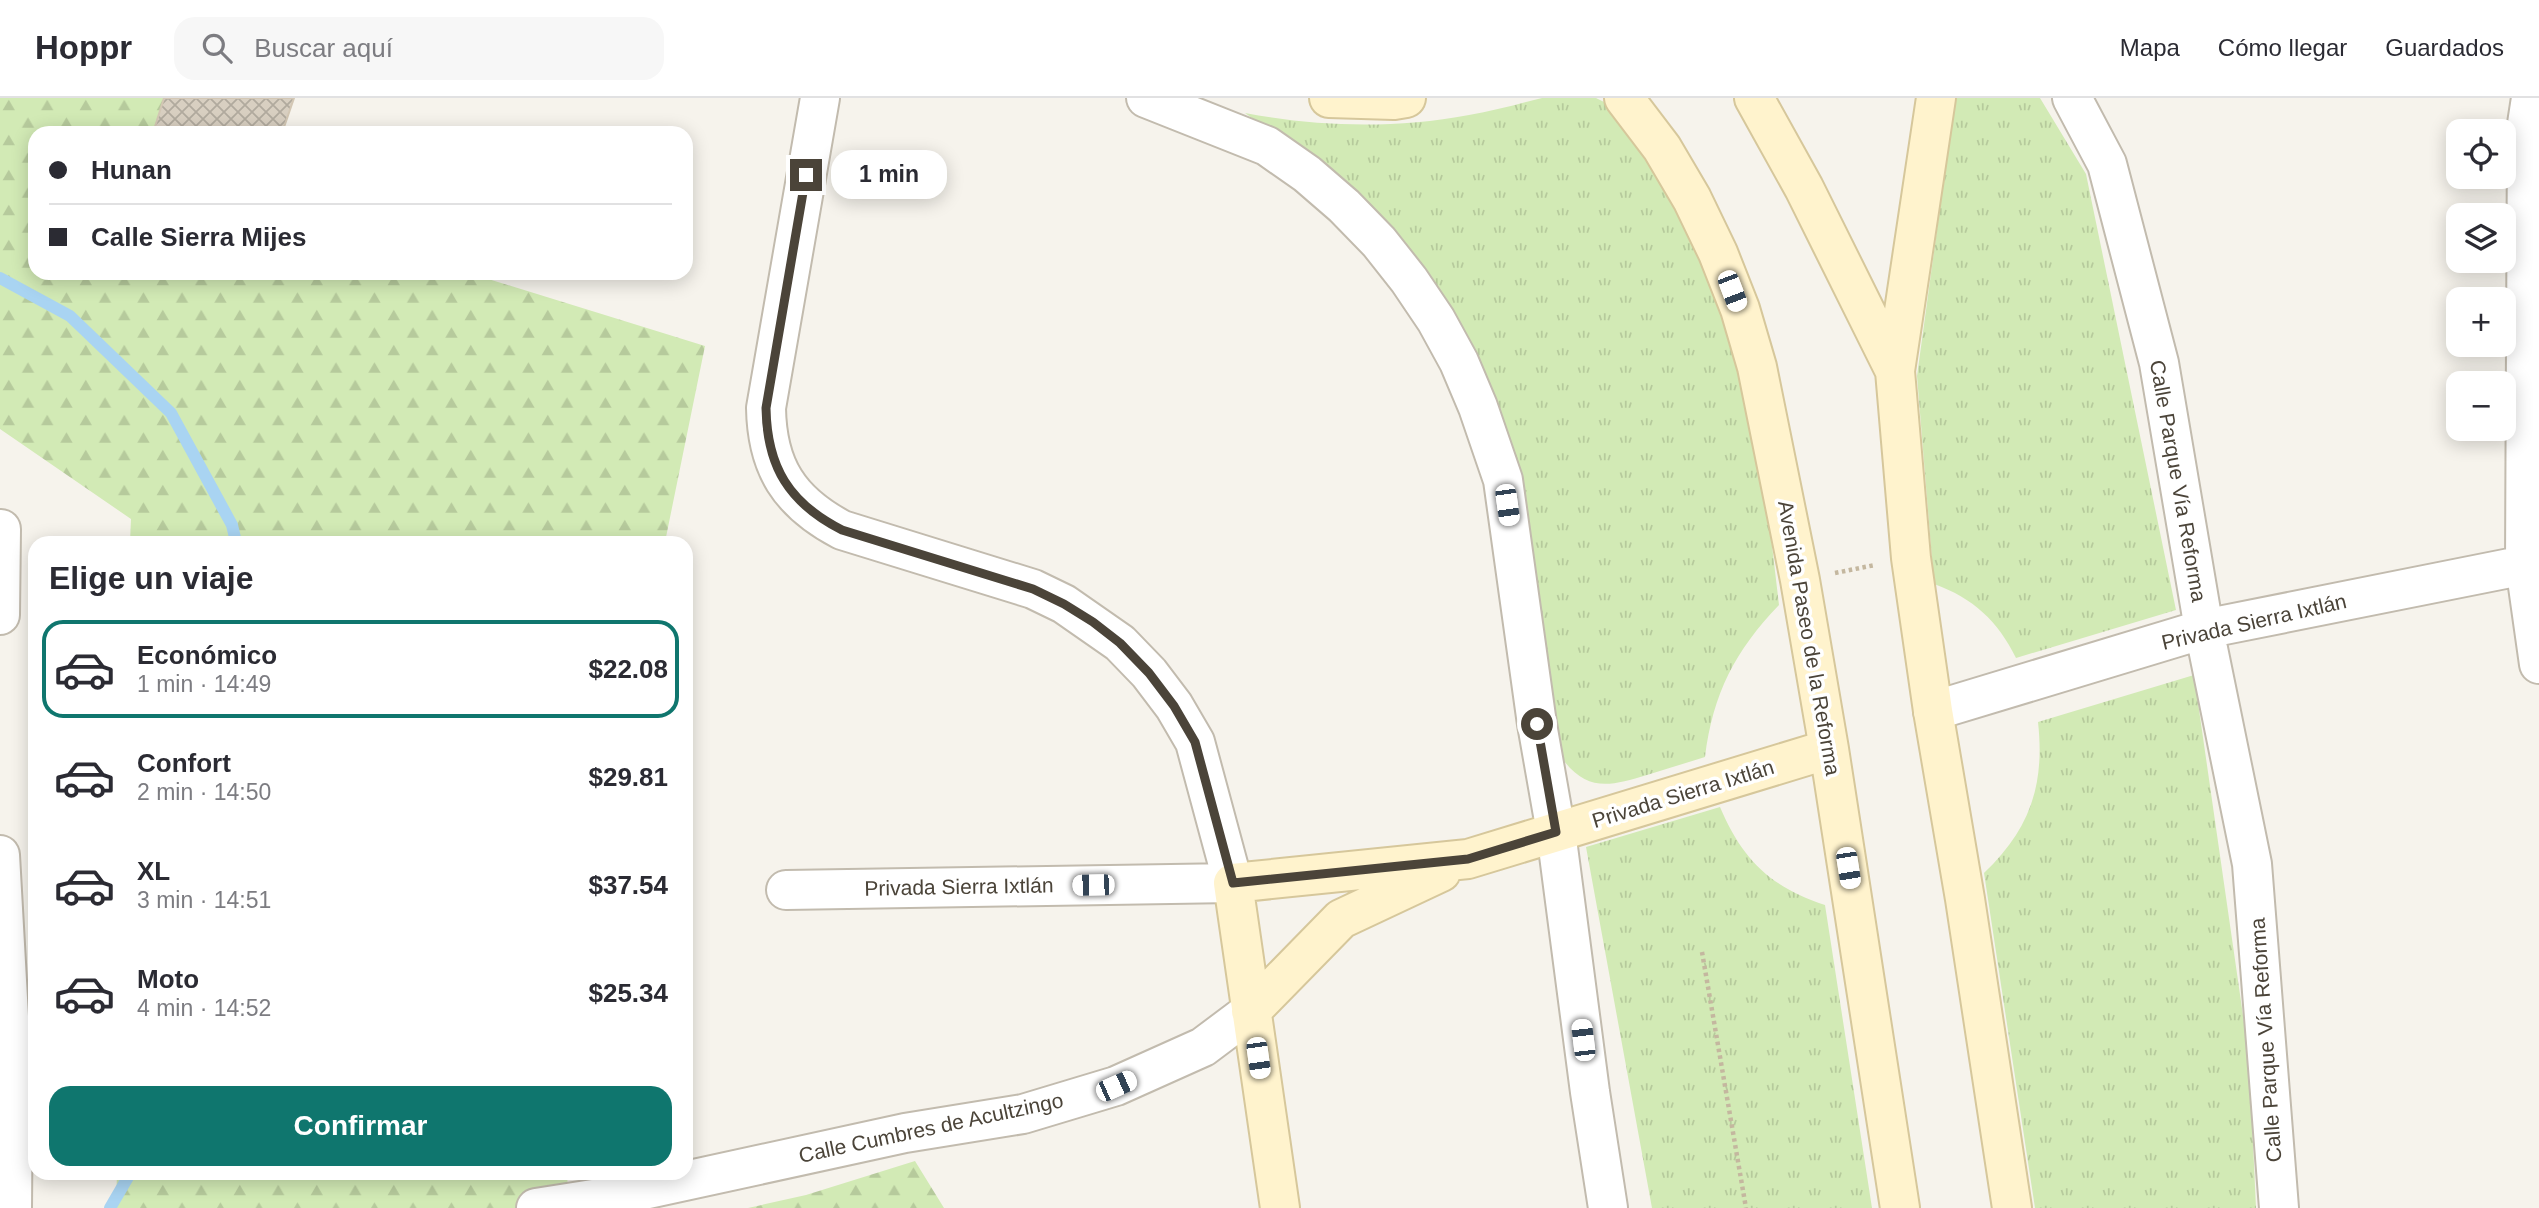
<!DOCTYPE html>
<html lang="es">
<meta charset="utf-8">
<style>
:root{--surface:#fff;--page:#f7f7f7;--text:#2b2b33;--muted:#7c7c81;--line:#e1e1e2;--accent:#0f766e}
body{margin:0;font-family:Arial,sans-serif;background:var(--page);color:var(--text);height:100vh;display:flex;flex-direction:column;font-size:26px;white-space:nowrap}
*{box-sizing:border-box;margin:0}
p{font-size:23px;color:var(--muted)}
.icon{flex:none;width:38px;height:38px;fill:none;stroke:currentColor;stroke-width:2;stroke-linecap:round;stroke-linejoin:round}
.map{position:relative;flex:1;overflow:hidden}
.sheet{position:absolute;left:28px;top:438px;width:665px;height:644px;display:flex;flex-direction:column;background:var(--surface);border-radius:21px;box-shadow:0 4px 18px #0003}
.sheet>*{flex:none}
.banner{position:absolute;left:28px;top:28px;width:665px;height:154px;border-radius:21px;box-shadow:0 4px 18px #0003;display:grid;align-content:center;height:154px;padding:0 21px;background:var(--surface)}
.controls{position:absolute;left:2446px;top:21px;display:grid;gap:14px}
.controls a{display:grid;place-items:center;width:70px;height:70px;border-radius:14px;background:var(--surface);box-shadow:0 4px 18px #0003;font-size:35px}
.end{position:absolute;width:32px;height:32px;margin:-16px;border:9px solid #4b4439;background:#fff;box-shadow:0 0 0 4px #fff}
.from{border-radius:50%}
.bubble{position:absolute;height:49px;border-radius:21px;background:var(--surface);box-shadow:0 4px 18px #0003;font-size:23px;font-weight:700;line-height:49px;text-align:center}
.car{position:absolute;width:21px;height:42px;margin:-21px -10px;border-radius:9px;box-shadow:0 0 5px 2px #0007;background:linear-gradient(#fff 24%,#345 0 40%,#fff 0 76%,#345 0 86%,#fff 0)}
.banner b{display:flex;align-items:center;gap:24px;height:66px;font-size:26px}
.banner b+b{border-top:2px solid var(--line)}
.banner i{width:18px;height:18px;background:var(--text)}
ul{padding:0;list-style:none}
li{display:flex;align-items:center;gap:21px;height:98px;margin:0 14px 10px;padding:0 7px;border:4px solid transparent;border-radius:21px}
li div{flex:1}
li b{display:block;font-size:26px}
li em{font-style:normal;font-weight:700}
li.on{border-color:var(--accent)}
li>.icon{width:63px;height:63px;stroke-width:1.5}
h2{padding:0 21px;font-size:32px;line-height:84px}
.action{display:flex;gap:14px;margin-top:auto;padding:14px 21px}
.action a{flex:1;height:80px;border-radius:21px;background:var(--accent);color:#fff;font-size:28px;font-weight:700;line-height:80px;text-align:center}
header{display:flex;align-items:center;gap:42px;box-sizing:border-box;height:98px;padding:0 35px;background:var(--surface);border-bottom:2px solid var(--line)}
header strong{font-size:33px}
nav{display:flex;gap:38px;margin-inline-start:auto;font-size:24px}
.search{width:490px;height:63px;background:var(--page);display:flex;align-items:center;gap:18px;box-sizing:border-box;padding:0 24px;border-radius:21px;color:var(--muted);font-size:26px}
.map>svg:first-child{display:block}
</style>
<header>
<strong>Hoppr</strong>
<div class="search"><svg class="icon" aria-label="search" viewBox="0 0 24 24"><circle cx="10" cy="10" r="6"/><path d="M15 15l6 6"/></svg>Buscar aquí</div>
<nav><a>Mapa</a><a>Cómo llegar</a><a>Guardados</a></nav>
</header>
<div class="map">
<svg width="2539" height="1110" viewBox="0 0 2539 1110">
<defs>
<pattern id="forest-firs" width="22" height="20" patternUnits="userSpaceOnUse" patternTransform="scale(1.75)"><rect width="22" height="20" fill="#d2eab5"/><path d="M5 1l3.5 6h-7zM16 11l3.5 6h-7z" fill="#b6ca9c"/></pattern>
<pattern id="park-tufts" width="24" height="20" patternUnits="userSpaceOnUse" patternTransform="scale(1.75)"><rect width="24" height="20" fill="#d2eab5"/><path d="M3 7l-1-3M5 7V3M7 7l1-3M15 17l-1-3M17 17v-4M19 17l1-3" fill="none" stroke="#b6ca9c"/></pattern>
<pattern id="building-cross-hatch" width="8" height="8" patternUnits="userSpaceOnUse" patternTransform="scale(1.75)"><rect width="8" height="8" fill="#d8cfc1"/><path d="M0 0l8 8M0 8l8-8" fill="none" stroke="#b1aa9e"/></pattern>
</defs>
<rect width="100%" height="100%" fill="#f6f3ec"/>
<path fill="url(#forest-firs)" d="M0,0h164l-11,35h-118v140h434l236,73 -40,196h-535l1,-23 -131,-90z
M915,1063l29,47h-196l58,-13z
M117,1074l450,1 2,35h-453z"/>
<path fill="url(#park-tufts)" d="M1542,0h54l12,6 40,53 30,50 47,108 40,171 14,119c-44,46 -66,88 -74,152 -19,6 -39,12 -58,18 -37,11 -60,18 -86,-18l-46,-281 -199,-311 -71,-52c74,14 149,16 224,2 25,-4 49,-11 73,-17z
M1955,0h85l46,76 90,436 -160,48c-18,-37 -43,-60 -82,-74l-17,-208z
M2194,577l55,382 7,151h-221l-51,-335c46,-44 61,-88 54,-151z
M1720,709c22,52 50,80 105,98l47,303h-220l-66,-361z"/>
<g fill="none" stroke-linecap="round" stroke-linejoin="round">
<path stroke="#a9d4f2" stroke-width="12" d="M0,180l70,38 101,97 61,112 4,17
M110,1110l21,-36"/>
</g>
<path fill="url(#building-cross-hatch)" stroke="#d3c7b4" stroke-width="2" d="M164,0h130l-12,35h-129z"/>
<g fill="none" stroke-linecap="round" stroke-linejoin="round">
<g stroke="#c2bbae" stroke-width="42">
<path id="street" d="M1146,0l121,48 40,28 37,32 35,36 30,38 27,40 23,42 19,45 25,73 34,244 19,108 34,260 18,116
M2072,0l35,66 52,199 45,266 48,235 27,344
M2531,0l-4,26 -2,441 14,99
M0,517l1,-86
M1933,613l271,-82 321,-64 14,-1
M0,757l13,233 -1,120
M786,792l447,-7 -38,-141 -21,-36 -25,-33 -29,-30 -56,-39 -31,-15 -191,-59c-53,-28 -75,-63 -76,-122l54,-310
M536,1110l89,-14 280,-61 118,-19 93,-28 87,-39 48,-36"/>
</g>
<g stroke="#d6c79b" stroke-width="42">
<path id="secondary" d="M1329,0l65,2 12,-2
M1624,0l38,50 30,51 26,54 22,56 17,58 43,213 29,169 71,459
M1754,0l50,90 91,183 16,187 22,153 32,188 47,309
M1895,273l41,-273
M1251,913l90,-92 100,-47
M1280,1110l-47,-325 235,-24 361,-110"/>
</g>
<path stroke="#c4b79f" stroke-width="4.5" stroke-dasharray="3.5 3.5" stroke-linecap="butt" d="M1835,475l40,-8
M1702,854l44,256"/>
<use href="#street" stroke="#fff" stroke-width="38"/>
<use href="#secondary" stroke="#fff3cd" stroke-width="38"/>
</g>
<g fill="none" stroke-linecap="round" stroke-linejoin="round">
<path stroke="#4b4439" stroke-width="9" d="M806,77l-40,233c1,59 23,95 76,122l191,59 31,15 29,18 27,21 29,30 25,33 21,36 38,141 235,-24 88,-27 -19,-108"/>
</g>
<g text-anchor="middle" stroke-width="7" stroke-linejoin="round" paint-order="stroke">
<g font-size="21" fill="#4b4439" stroke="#fff">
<text transform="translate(2178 383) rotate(80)" y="7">Calle Parque Vía Reforma</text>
<text transform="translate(2254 524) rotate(-13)" y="7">Privada Sierra Ixtlán</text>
<text transform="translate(1809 540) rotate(80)" y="7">Avenida Paseo de la Reforma</text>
<text transform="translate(1683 696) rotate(-17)" y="7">Privada Sierra Ixtlán</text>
<text transform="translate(959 789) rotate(-1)" y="7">Privada Sierra Ixtlán</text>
<text transform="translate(2266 942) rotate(-94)" y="7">Calle Parque Vía Reforma</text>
<text transform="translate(931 1030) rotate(-12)" y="7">Calle Cumbres de Acultzingo</text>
</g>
</g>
</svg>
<div class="controls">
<a><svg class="icon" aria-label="locate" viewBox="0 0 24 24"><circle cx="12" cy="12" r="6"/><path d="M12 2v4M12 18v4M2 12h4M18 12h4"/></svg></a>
<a><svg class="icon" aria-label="layers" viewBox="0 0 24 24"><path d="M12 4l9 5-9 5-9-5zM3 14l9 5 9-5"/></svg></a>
<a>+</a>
<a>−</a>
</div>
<i class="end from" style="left:1537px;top:626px"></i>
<i class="end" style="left:806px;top:77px"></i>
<div class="bubble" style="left:831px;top:52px;width:116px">1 min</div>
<i class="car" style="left:1732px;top:193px;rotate:159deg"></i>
<i class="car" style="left:1507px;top:407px;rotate:172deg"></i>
<i class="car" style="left:1848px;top:770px;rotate:171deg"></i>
<i class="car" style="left:1093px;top:787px;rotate:269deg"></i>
<i class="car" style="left:1583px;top:942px;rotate:353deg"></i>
<i class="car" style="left:1258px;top:960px;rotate:172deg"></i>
<i class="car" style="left:1116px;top:988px;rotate:66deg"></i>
<div class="banner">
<b><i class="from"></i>Hunan</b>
<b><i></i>Calle Sierra Mijes</b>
</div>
<section class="sheet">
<h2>Elige un viaje</h2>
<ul>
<li class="on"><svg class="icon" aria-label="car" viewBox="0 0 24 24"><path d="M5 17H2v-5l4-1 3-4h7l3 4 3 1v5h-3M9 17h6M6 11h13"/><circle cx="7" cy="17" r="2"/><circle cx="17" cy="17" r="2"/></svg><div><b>Económico</b><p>1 min · 14:49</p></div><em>$22.08</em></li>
<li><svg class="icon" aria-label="car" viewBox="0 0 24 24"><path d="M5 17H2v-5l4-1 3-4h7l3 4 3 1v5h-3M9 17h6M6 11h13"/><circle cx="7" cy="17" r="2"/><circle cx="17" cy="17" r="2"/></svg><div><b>Confort</b><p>2 min · 14:50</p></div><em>$29.81</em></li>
<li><svg class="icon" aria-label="car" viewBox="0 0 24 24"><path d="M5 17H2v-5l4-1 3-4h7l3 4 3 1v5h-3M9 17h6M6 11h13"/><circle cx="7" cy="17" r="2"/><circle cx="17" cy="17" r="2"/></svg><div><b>XL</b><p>3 min · 14:51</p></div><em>$37.54</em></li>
<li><svg class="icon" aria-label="car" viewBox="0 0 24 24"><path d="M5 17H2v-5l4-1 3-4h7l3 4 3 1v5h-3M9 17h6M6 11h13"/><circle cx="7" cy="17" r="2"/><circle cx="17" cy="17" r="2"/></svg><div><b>Moto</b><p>4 min · 14:52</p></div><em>$25.34</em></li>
</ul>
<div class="action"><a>Confirmar</a></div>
</section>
</div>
